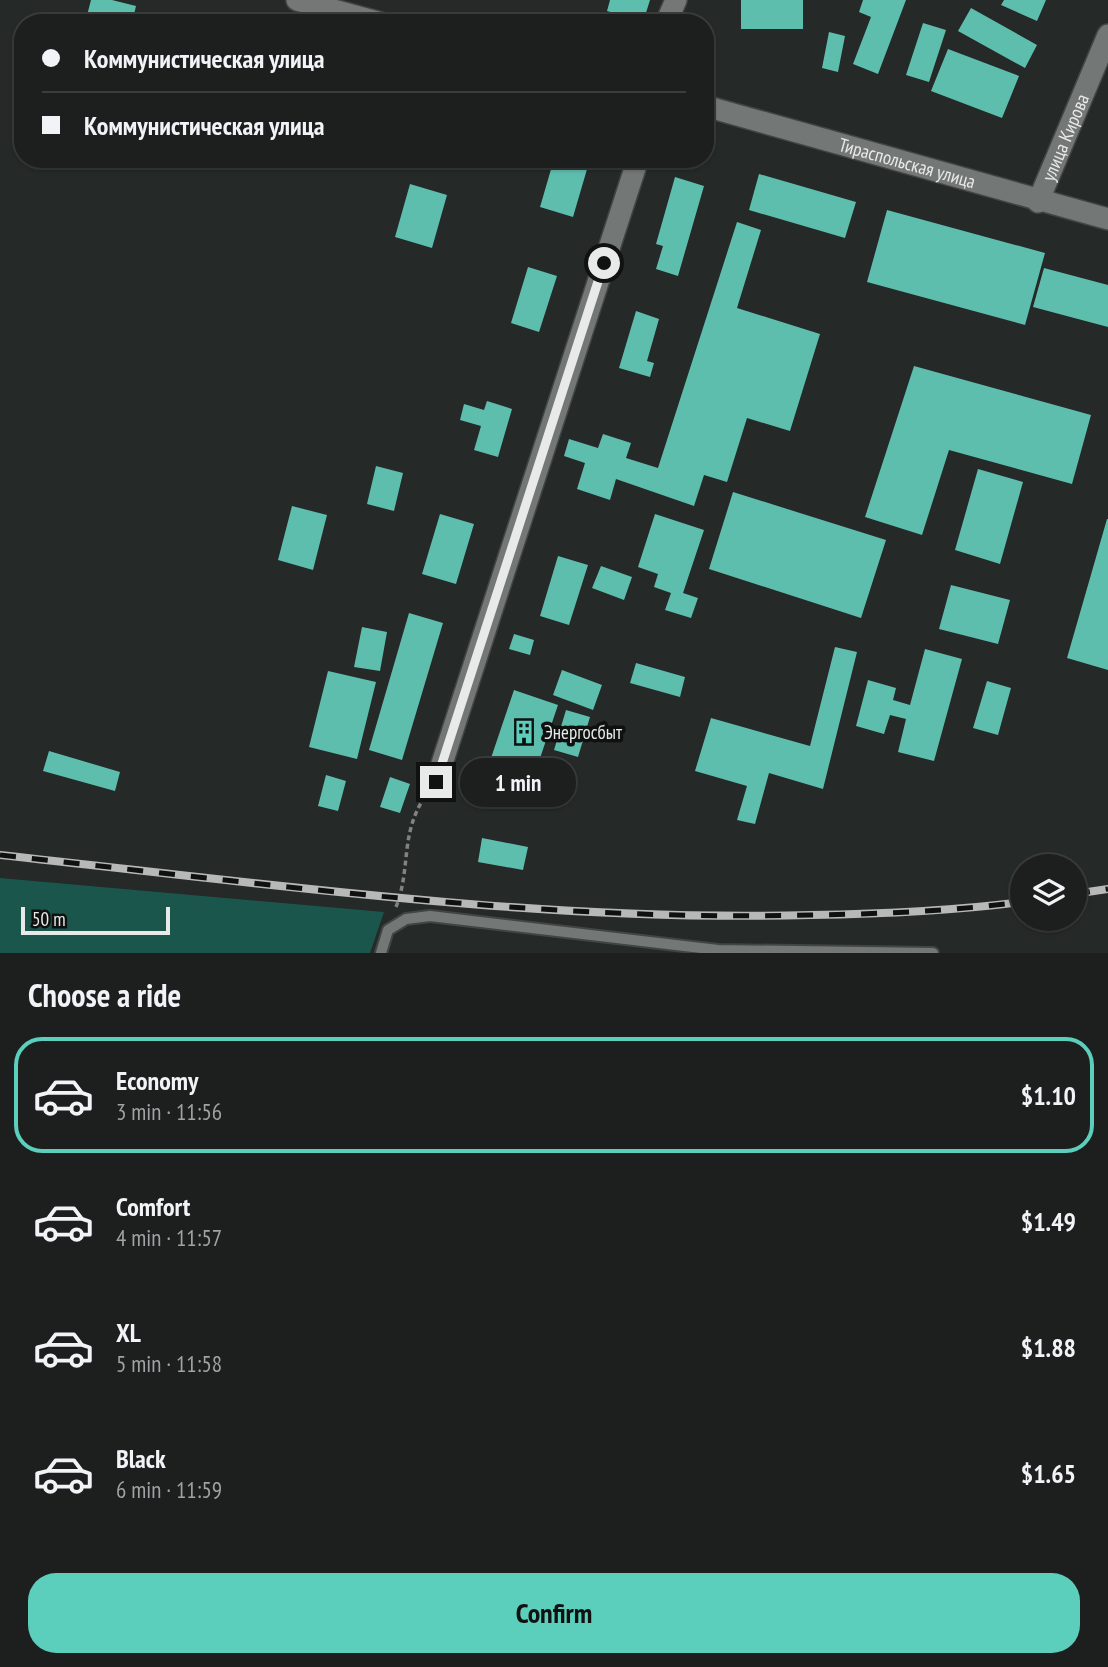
<!DOCTYPE html>
<meta charset="utf-8">
<style>
:root{--surface:#1c1f1e;--page:#292c2b;--text:#f1f3f6;--muted:#a0a2a4;--line:#3a3d3c;--accent:#5bcebc}
body{margin:0;font-family:"PT Sans Narrow",sans-serif;background:var(--page);color:var(--text);height:100vh;display:flex;flex-direction:column;font-size:26px;white-space:nowrap}
*{box-sizing:border-box;margin:0}
p{font-size:23px;color:var(--muted)}
.icon{flex:none;width:38px;height:38px;fill:none;stroke:currentColor;stroke-width:2;stroke-linecap:round;stroke-linejoin:round}
.map{position:relative;height:953px;overflow:hidden}
.sheet{display:flex;flex-direction:column;background:var(--surface);flex:1}
.sheet>*{flex:none}
.guide{position:absolute;left:14px;top:14px;width:700px;height:154px;border-radius:28px;box-shadow:0 2px 5px #0004,0 0 0 2px var(--line);display:grid;align-content:center;height:154px;padding:0 28px;background:var(--surface)}
.controls{position:absolute;left:1010px;top:854px;display:grid;gap:14px}
.controls a{display:grid;place-items:center;width:77px;height:77px;border-radius:50%;background:var(--surface);box-shadow:0 2px 5px #0004,0 0 0 2px var(--line);font-size:35px}
.scale{position:absolute;left:21px;bottom:18px;width:149px;box-sizing:border-box;padding-left:7px;border:4px solid #e7eae9;border-top:0;font-size:19px;line-height:24px;white-space:nowrap;color:#e7eae9;-webkit-text-stroke:5px #0f1111;paint-order:stroke}
.end{position:absolute;width:32px;height:32px;margin:-16px;border:9px solid #e7eae9;background:#111;box-shadow:0 0 0 4px #111}
.from{border-radius:50%}
.bubble{position:absolute;height:49px;border-radius:24px;background:var(--surface);box-shadow:0 2px 5px #0004,0 0 0 2px var(--line);font-size:23px;font-weight:600;line-height:49px;text-align:center}
.guide b{display:flex;align-items:center;gap:24px;height:66px;font-size:26px}
.guide b+b{border-top:2px solid var(--line)}
.guide i{width:18px;height:18px;background:var(--text)}
ul{padding:0;list-style:none}
li{display:flex;align-items:center;gap:21px;height:116px;margin:0 14px 10px;padding:0 14px;border:4px solid transparent;border-radius:28px}
li div{flex:1}
li b{display:block;font-size:26px}
li em{font-style:normal;font-weight:600}
li.on{border-color:var(--accent)}
li>.icon{width:63px;height:63px;stroke-width:1.5}
h2{padding:0 28px;font-size:32px;line-height:84px}
.cta{display:flex;gap:14px;margin-top:auto;padding:14px 28px}
.cta a{flex:1;height:80px;border-radius:28px;background:var(--accent);color:#111;font-size:28px;font-weight:600;line-height:80px;text-align:center}
.map>svg:first-child{display:block}
</style>
<div class="map">
<svg width="1108" height="953" viewBox="0 0 1108 953">
<rect width="100%" height="100%" fill="#252928"/>
<path fill="#1b564d" d="M0,878l384,34 -14,41h-370z"/>
<path fill="#5ebeae" d="M91,0h21l24,6 -4,17h-47z
M610,0h40l-5,16 -11,3 -27,-8z
M741,0h62v29h-62z
M863,0h43l-28,74 -25,-10 18,-47 -12,-5z
M1004,0h42l-9,21 -36,-16z
M971,8l66,37 -12,23 -67,-37z
M923,23l23,7 -17,52 -23,-7z
M829,32l16,4 -7,36 -16,-4z
M948,49l71,27 -17,42 -71,-27z
M424,159h35l-3,11z
M554,159h36l-17,58 -33,-10z
M759,174l97,28 -11,36 -96,-28z
M675,177l29,9 -26,90 -22,-7 7,-23 -7,-2z
M410,184l37,11 -15,53 -37,-11z
M887,210l158,43 -20,72 -158,-43z
M737,222l24,8 -24,78 83,26 -30,97 -43,-13 -20,64 -23,-7 -10,31 -78,-27 -6,21 -33,-11 8,-26 -21,-7 5,-17 29,9 5,-14 28,9 -5,15 32,10z
M528,267l29,9 -18,56 -28,-9z
M1044,268l64,17v42l-75,-20z
M636,311l23,8 -12,42 7,2 -4,14 -31,-9z
M914,366l177,49 -19,69 -123,-34 -27,85 -57,-18z
M487,401l25,8 -14,48 -24,-7 7,-24 -21,-6 4,-16 20,6z
M376,466l27,7 -9,38 -27,-7z
M978,469l45,13 -23,82 -45,-14z
M733,492l153,48 -25,78 -152,-49z
M292,506l35,9 -14,55 -35,-10z
M440,514l34,10 -18,60 -34,-10z
M655,514l49,16 -21,63 15,5 -7,20 -26,-8 6,-17 -17,-6 4,-13 -20,-7z
M1107,519h1v151l-41,-12z
M558,556l30,9 -19,60 -29,-9z
M601,566l31,11 -8,23 -32,-12z
M951,585l59,15 -12,44 -59,-15z
M409,613l34,10 -41,137 -33,-10z
M362,627l25,5 -7,39 -26,-4z
M514,634l20,6 -4,15 -21,-6z
M835,647l22,5 -34,137 -54,-16 -14,51 -18,-4 10,-34 -52,-15 16,-53 99,28z
M925,649l37,10 -28,102 -36,-9 8,-33 -16,-4 -6,19 -28,-8 12,-46 28,8 -3,12 17,5z
M636,663l49,14 -5,20 -50,-14z
M562,670l40,15 -9,25 -40,-15z
M328,671l48,11 -19,77 -48,-12z
M987,681l24,7 -13,47 -25,-7z
M514,690l44,15 -23,68 -44,-15z
M566,710l24,7 -12,40 -24,-7z
M49,751l71,21 -5,19 -72,-20z
M326,775l20,6 -8,30 -20,-5z
M390,777l20,7 -10,29 -20,-6z
M482,838l46,9 -5,23 -45,-8z"/>
<g fill="none" stroke-linecap="round" stroke-linejoin="round">
<g stroke="#424545" stroke-width="14">
<path id="service" d="M381,953l7,-23 18,-11 24,-3 288,34 215,3"/>
</g>
<g stroke="#424545" stroke-width="24">
<g id="minor">
<path id="s1" d="M705,106l403,113"/>
<path id="s2" d="M1038,202l70,-167"/>
<path d="M436,782l202,-623"/>
</g>
</g>
<g stroke="#424545" stroke-width="24">
<path id="secondary" d="M297,0l84,23
M666,23l10,-23"/>
</g>
<path stroke="#808382" stroke-width="3.5" stroke-dasharray="5 3.5" stroke-linecap="butt" d="M396,907c15,-38 4,-72 28,-109"/>
<use href="#service" stroke="#737776" stroke-width="10"/>
<use href="#minor" stroke="#737776" stroke-width="21"/>
<use href="#secondary" stroke="#737776" stroke-width="21"/>
<g stroke="#b6b9b8" stroke-width="8">
<path id="rail" d="M0,855c270,29 539,67 811,60 70,-1 141,-4 211,-13
M1074,894l34,-5"/>
</g>
<use href="#rail" stroke="#0f1111" stroke-width="5" stroke-dasharray="16" stroke-linecap="butt"/>
</g>
<g fill="none" stroke-linecap="round" stroke-linejoin="round">
<path stroke="#e7eae9" stroke-width="9" d="M436,782l168,-519"/>
</g>
<defs>
<g id="building-bare" transform="scale(1.89)"><path d="M-4-6H4V6H1V3H-1V6H-4ZM-2.5-4.3h1.7v1.8h-1.7ZM.8-4.3h1.7v1.8H.8ZM-2.5-1h1.7V.8h-1.7ZM.8-1h1.7V.8H.8Z" fill="#5bcebc" stroke="#0f1111" stroke-width="2.5" paint-order="stroke"/></g>
</defs>
<g fill-rule="evenodd">
<use href="#building-bare" x="524" y="732"/>
</g>
<g text-anchor="middle" stroke-width="7" stroke-linejoin="round" paint-order="stroke">
<g font-size="19" fill="#e7eae9" stroke="#0f1111">
<text dy="7" stroke="none"><textPath href="#s2" startOffset="70">улица Кирова</textPath></text>
<text dy="7" stroke="none"><textPath href="#s1" startOffset="210">Тираспольская улица</textPath></text>
</g>
<g font-size="19" fill="#e7eae9" stroke="#0f1111" text-anchor="start">
<text x="544" y="739">Энергосбыт</text>
</g>
</g>
</svg>
<div class="controls">
<a><svg class="icon" aria-label="layers" viewBox="0 0 24 24"><path d="M12 4l9 5-9 5-9-5zM3 14l9 5 9-5"/></svg></a>
</div>
<div class="scale">50 m</div>
<i class="end from" style="left:604px;top:263px"></i>
<i class="end" style="left:436px;top:782px"></i>
<div class="bubble" style="left:460px;top:758px;width:116px">1 min</div>
<div class="guide">
<b><i class="from"></i>Коммунистическая улица</b>
<b><i></i>Коммунистическая улица</b>
</div>
</div>
<section class="sheet">
<h2>Choose a ride</h2>
<ul>
<li class="on"><svg class="icon" aria-label="car" viewBox="0 0 24 24"><path d="M5 17H2v-5l4-1 3-4h7l3 4 3 1v5h-3M9 17h6M6 11h13"/><circle cx="7" cy="17" r="2"/><circle cx="17" cy="17" r="2"/></svg><div><b>Economy</b><p>3 min · 11:56</p></div><em>$1.10</em></li>
<li><svg class="icon" aria-label="car" viewBox="0 0 24 24"><path d="M5 17H2v-5l4-1 3-4h7l3 4 3 1v5h-3M9 17h6M6 11h13"/><circle cx="7" cy="17" r="2"/><circle cx="17" cy="17" r="2"/></svg><div><b>Comfort</b><p>4 min · 11:57</p></div><em>$1.49</em></li>
<li><svg class="icon" aria-label="car" viewBox="0 0 24 24"><path d="M5 17H2v-5l4-1 3-4h7l3 4 3 1v5h-3M9 17h6M6 11h13"/><circle cx="7" cy="17" r="2"/><circle cx="17" cy="17" r="2"/></svg><div><b>XL</b><p>5 min · 11:58</p></div><em>$1.88</em></li>
<li><svg class="icon" aria-label="car" viewBox="0 0 24 24"><path d="M5 17H2v-5l4-1 3-4h7l3 4 3 1v5h-3M9 17h6M6 11h13"/><circle cx="7" cy="17" r="2"/><circle cx="17" cy="17" r="2"/></svg><div><b>Black</b><p>6 min · 11:59</p></div><em>$1.65</em></li>
</ul>
<div class="cta"><a>Confirm</a></div>
</section>
